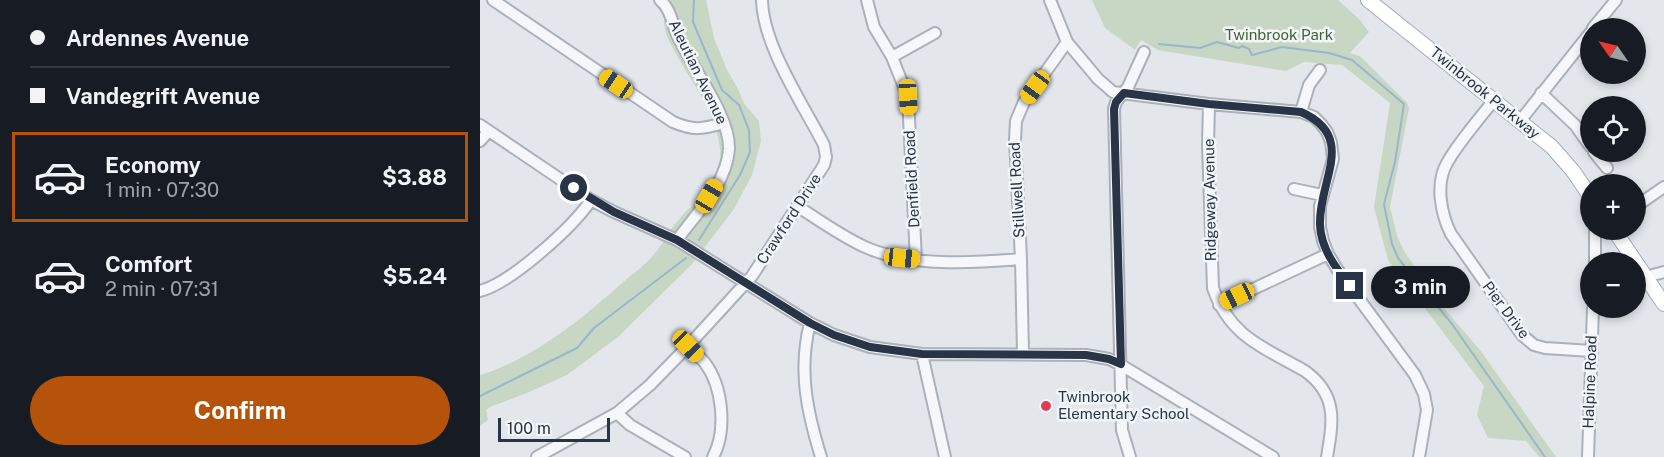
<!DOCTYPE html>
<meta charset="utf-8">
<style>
:root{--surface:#171b24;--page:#242831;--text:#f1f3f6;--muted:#9ea1a6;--line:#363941;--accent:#b45309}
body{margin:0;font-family:"Public Sans",sans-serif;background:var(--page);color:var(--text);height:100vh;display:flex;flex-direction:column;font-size:22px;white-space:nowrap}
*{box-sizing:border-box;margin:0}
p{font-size:20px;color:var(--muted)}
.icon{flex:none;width:33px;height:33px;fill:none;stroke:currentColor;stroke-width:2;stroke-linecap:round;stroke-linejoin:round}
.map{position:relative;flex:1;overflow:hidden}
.side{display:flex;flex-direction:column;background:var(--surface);width:480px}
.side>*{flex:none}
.hud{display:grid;align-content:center;height:132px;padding:0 30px;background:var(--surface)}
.needle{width:39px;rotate:304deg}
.controls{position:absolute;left:1100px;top:18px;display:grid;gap:12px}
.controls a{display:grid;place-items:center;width:66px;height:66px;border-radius:50%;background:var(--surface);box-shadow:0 3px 9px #0003;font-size:30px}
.scale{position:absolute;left:18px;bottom:15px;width:112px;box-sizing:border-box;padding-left:6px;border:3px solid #293446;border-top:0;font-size:16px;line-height:21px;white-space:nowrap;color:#293446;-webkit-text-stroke:4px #f3f6f9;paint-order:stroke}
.end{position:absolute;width:27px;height:27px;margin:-14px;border:8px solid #293446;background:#fff;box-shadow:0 0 0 3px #fff}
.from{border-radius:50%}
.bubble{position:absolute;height:42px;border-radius:21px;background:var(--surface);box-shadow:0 3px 9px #0003;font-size:20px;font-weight:700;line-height:42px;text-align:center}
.car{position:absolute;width:18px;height:36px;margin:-18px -9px;border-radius:8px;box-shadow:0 0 4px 2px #0007;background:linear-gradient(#f5c518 24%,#345 0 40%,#f5c518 0 76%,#345 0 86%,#f5c518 0)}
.hud b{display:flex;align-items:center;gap:21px;height:57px;font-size:22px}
.hud b+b{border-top:2px solid var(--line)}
.hud i{width:15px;height:15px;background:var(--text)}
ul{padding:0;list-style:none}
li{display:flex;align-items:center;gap:18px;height:90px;margin:0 12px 9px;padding:0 18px;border:3px solid transparent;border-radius:0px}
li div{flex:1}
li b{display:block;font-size:22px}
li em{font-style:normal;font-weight:700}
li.selected{border-color:var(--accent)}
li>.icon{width:54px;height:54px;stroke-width:1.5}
.button{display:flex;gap:12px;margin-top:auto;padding:12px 30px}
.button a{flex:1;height:69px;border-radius:36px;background:var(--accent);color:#fff;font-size:24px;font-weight:700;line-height:69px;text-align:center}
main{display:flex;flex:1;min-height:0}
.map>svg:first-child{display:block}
</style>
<main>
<section class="side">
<div class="hud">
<b><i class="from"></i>Ardennes Avenue</b>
<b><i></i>Vandegrift Avenue</b>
</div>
<ul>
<li class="selected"><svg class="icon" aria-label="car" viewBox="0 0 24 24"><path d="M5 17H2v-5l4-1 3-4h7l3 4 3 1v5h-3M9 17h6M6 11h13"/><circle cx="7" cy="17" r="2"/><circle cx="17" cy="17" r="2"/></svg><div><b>Economy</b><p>1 min · 07:30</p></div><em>$3.88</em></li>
<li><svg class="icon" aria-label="car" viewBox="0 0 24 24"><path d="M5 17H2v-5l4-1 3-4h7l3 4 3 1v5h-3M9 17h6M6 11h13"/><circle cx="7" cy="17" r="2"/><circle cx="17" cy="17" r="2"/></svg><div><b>Comfort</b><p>2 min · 07:31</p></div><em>$5.24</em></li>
</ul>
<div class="button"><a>Confirm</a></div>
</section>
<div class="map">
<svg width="1184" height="457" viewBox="0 0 1184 457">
<rect width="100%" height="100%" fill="#e3e7ec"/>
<path fill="#c8d7c3" d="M184,0h42l8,38 13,32 10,17 8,18 14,16 2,20 -9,34 -18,34 -42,55 -74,73 -51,38 -40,18 -37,14 -4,3 2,10 -8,6v-51c54,-17 99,-54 141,-91 11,-10 25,-19 34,-31 8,-9 13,-21 21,-30 20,-26 48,-38 44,-75 -5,-42 -37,-75 -53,-112 -4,-10 -3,-25 -3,-36z
M612,0h246l21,19 10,13 -19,21 10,3 47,47 2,5 -19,99 7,29 7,15 38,55 38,44 76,107h-17l-13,-16 -38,-3 -11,-23 7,-29 -96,-126 -14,-53 16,-104 -48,-38 -38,-3 -18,9 -128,-21 -17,-10 -6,10 -30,-22z"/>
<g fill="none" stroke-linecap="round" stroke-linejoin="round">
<path stroke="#9bb4cf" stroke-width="2" d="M214,0l-1,22 29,68 17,15 10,25 1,22 -10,23 -41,65
M679,44l41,4 17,-6 22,6 3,-2 7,3 3,6 30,-8 47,6 23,7 52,44 -9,58 -11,42 8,40 6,14 54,66 93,133
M0,396l97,-48 17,-20 92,-70"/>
<g stroke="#abb1ba" stroke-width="14">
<path id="minor" d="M13,0l180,122c21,9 29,7 51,1
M180,0c11,9 12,24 18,37 3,6 7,13 11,20 13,25 41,63 40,92 -2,34 -33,65 -52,91
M387,0l7,27 18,30 16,40 8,163
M570,0l17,42 31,37 15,13 96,12 92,8 13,5 7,7 6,8 4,10 2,17 -13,47v21l3,14 5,13 9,15 78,106 9,19 3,16 -8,47
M1113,28l23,-28
M412,57l43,-24
M1061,93l34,32 15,21
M1014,100c-14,18 -36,43 -47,63 -12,21 -6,51 4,71l71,101 12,10 11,3 46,3
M729,104l-1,41 5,143c17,49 50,59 92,83 33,24 28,50 22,86
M821,112l8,-27 11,-15
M1040,121l70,-88
M0,125l111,75 23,12 63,28 133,83 24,12 36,12 52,7 164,1 23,4 12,6 152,92
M0,141l9,-10
M1114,152l13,16
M814,189l28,6
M317,206c22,14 44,30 68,41 45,20 107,16 156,12
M1155,207l29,-20
M1115,262v-32
M1165,277l19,-5
M0,291c31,-8 93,-64 111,-91
M739,305l109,-51
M330,323c-12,47 -3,89 11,134
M208,346c6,6 12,11 17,17 18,24 22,68 8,94
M543,353l-2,-94 -6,-119 1,-19 8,-19 43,-60
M442,354l23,103
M137,413l13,12 55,32
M57,457l80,-44 33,-28 38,-39 64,-70 72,-111 2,-8 -2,-12c-21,-41 -61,-99 -62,-145
M650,457l-8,-27 -8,-321 2,-7 12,-15 16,-35
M1108,457l5,-149"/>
</g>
<g stroke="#a1abb9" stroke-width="16">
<path id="major" d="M888,0l184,147 21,24 17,25
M1134,230l50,74"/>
</g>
<use href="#minor" stroke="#f6f7fa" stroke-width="10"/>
<use href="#major" stroke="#fff" stroke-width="14"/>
</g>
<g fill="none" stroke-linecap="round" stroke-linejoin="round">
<path stroke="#293446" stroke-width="8" d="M94,188l40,24 63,28 133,83 24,12 36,12 52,7 164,1 23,4 12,5 -7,-255 2,-7 8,-9 85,11 92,8c57,25 17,69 19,113 1,24 16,43 30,61"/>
</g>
<circle fill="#db3e56" stroke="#f3f6f9" stroke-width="2" cx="566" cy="406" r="6"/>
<g text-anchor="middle" stroke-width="5" stroke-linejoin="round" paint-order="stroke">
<g font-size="15" fill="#3e6335" stroke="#f3f6f9">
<text x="799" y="40">Twinbrook Park</text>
</g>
<g font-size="15" fill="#293446" stroke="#f3f6f9">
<text transform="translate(218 72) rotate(64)" y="5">Aleutian Avenue</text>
<text transform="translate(1005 93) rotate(39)" y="5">Twinbrook Parkway</text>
<text transform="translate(432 179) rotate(-93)" y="5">Denfield Road</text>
<text transform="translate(537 190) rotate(-93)" y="5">Stillwell Road</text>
<text transform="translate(730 200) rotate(-91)" y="5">Ridgeway Avenue</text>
<text transform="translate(309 219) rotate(-57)" y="5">Crawford Drive</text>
<text transform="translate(1026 310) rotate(53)" y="5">Pier Drive</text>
<text transform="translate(1110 382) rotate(-88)" y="5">Halpine Road</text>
</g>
<g font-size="15" fill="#293446" stroke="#f3f6f9" text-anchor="start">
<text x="578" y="402">Twinbrook<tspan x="578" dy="17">Elementary School</tspan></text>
</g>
</g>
</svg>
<div class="controls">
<a><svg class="needle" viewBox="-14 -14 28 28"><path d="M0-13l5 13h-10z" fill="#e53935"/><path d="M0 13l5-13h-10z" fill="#9ea1a6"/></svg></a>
<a><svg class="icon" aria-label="locate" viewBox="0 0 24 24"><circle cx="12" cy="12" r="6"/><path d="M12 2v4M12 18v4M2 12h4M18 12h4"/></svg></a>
<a>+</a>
<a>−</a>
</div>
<div class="scale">100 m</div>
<i class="end from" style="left:94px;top:188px"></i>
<i class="end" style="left:870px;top:286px"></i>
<div class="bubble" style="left:891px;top:266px;width:99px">3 min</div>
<i class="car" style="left:136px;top:84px;rotate:304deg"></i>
<i class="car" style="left:555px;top:87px;rotate:216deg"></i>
<i class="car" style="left:428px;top:97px;rotate:177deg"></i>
<i class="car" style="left:229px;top:196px;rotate:30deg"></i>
<i class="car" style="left:422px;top:258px;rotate:96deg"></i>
<i class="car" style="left:757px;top:296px;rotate:245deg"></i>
<i class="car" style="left:208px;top:346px;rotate:136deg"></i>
</div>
</main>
